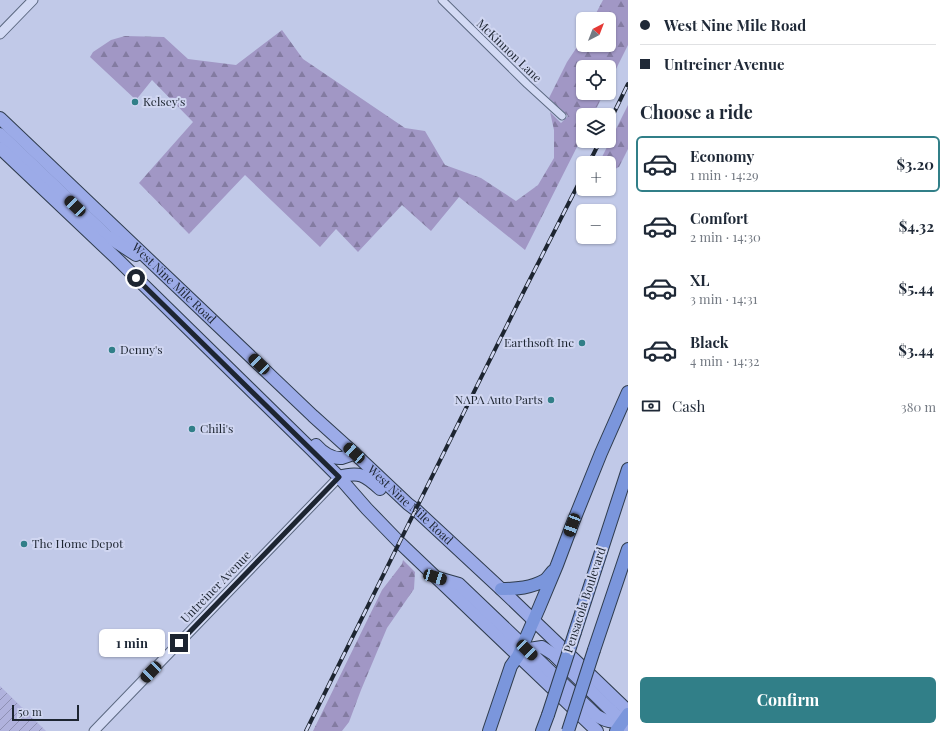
<!DOCTYPE html>
<meta charset="utf-8">
<style>
:root{--surface:#fff;--page:#f6f6f7;--text:#1f2937;--muted:#747a83;--line:#e0e1e3;--accent:#317f88}
body{margin:0;font-family:"Playfair Display",serif;background:var(--page);color:var(--text);height:100vh;display:flex;flex-direction:column;font-size:15px;white-space:nowrap}
*{box-sizing:border-box;margin:0}
p{font-size:13px;color:var(--muted)}
.icon{flex:none;width:22px;height:22px;fill:none;stroke:currentColor;stroke-width:2;stroke-linecap:round;stroke-linejoin:round}
.map{position:relative;flex:1;overflow:hidden}
.side{display:flex;flex-direction:column;background:var(--surface);width:320px}
.side>*{flex:none}
.banner{display:grid;align-content:center;height:88px;padding:0 12px;background:var(--surface)}
.needle{width:26px;rotate:42deg}
.controls{position:absolute;left:576px;top:12px;display:grid;gap:8px}
.controls a{display:grid;place-items:center;width:40px;height:40px;border-radius:6px;background:var(--surface);box-shadow:0 1px 3px #0004;font-size:20px}
.scale{position:absolute;left:12px;bottom:10px;width:67px;box-sizing:border-box;padding-left:4px;border:2px solid #1d2531;border-top:0;font-size:11px;line-height:14px;white-space:nowrap;color:#1d2531;-webkit-text-stroke:3px #d0d6f1;paint-order:stroke}
.end{position:absolute;width:18px;height:18px;margin:-9px;border:5px solid #1d2531;background:#fff;box-shadow:0 0 0 2px #fff}
.from{border-radius:50%}
.bubble{position:absolute;height:28px;border-radius:6px;background:var(--surface);box-shadow:0 1px 3px #0004;font-size:13px;font-weight:700;line-height:28px;text-align:center}
.car{position:absolute;width:12px;height:24px;margin:-12px -6px;border-radius:5px;box-shadow:0 0 3px 1px #0007;background:linear-gradient(#222 24%,#8ab4d8 0 40%,#222 0 76%,#8ab4d8 0 86%,#222 0)}
.banner b{display:flex;align-items:center;gap:14px;height:38px;font-size:15px}
.banner b+b{border-top:1px solid var(--line)}
.banner i{width:10px;height:10px;background:var(--text)}
ul{padding:0;list-style:none}
li{display:flex;align-items:center;gap:12px;height:56px;margin:0 8px 6px;padding:0 4px;border:2px solid transparent;border-radius:6px}
li div{flex:1}
li b{display:block;font-size:15px}
li em{font-style:normal;font-weight:700}
li.current{border-color:var(--accent)}
li>.icon{width:36px;height:36px;stroke-width:1.5}
h2{padding:0 12px;font-size:18px;line-height:48px}
.pay{display:flex;align-items:center;gap:10px;height:44px;padding:0 12px;font-size:15px}
.pay p{margin-inline-start:auto}
.action{display:flex;gap:8px;margin-top:auto;padding:8px 12px}
.action a{flex:1;height:46px;border-radius:6px;background:var(--accent);color:#fff;font-size:16px;font-weight:700;line-height:46px;text-align:center}
main{display:flex;flex:1;min-height:0}
.map>svg:first-child{display:block}
</style>
<main>
<div class="map">
<svg width="628" height="731" viewBox="0 0 628 731">
<defs>
<pattern id="farmland-furrows" width="10" height="10" patternUnits="userSpaceOnUse"><rect width="10" height="10" fill="#b0b2dd"/><path d="M-1 1l2-2M0 10L10 0M9 11l2-2" fill="none" stroke="#8f91b4"/></pattern>
<pattern id="forest-firs" width="22" height="20" patternUnits="userSpaceOnUse"><rect width="22" height="20" fill="#a197c5"/><path d="M5 1l3.5 6h-7zM16 11l3.5 6h-7z" fill="#837ba1"/></pattern>
</defs>
<rect width="100%" height="100%" fill="#c1c9e8"/>
<path fill="url(#farmland-furrows)" d="M0,686l46,45h-46z"/>
<path fill="url(#forest-firs)" d="M603,0h25v45l-19,38v-16h-26v26h21l-11,22h-10v20l-58,115 -66,-53 -28,34 -29,-26 -44,47 -22,-23 -16,18 -75,-72 -56,59 -50,-51 54,-61 -41,-42 -16,20 -46,-43 3,-5 18,-12 14,-4 39,1 24,22 48,6 46,-35 21,29 102,69 20,3 20,34 36,13 35,23 22,-16 16,-27v-28l-4,-18 11,11 7,-7 -19,-18 18,-36 16,-24v7h26v-26h-16z
M628,105v44l-9,18 -10,5v-9h-10z
M403,560l12,12 -1,17 -27,39 -26,62 -12,32 -7,9h-29l69,-141 20,-26z"/>
<g fill="none" stroke-linecap="round" stroke-linejoin="round">
<g stroke="#5b6880" stroke-width="9">
<path id="minor" d="M442,0l85,84 35,32"/>
</g>
<g stroke="#5b6880" stroke-width="11">
<path id="tertiary" d="M0,34l33,-34
M94,731l245,-254"/>
</g>
<g stroke="#2f3c4e" stroke-width="14">
<g id="primary">
<path id="s1" d="M0,118l313,298 41,37 54,51 8,6 85,79 127,122"/>
<path d="M0,134l107,102 29,19"/>
<path d="M0,148l115,109 196,192 28,28 28,32 32,33 198,189"/>
<path d="M316,445c6,7 16,14 26,13 4,-1 9,-3 12,-5"/>
<path d="M339,477c20,-6 26,-2 41,12"/>
<path d="M438,578l21,6 138,132c16,9 17,6 31,-3"/>
<path d="M522,653l7,-4 13,-2 11,7 75,73"/>
</g>
</g>
<g stroke="#2f3c4e" stroke-width="14">
<path id="trunk" d="M501,589c16,0 30,-1 44,-9 3,-2 5,-6 8,-9
M575,632l53,-163
M594,650l34,-101
M489,731l22,-65 7,-10 21,-48 18,-43 15,-40 29,-72 27,-61
M542,731l6,-16
M616,731l12,-17"/>
</g>
<use href="#minor" stroke="#d3daf4" stroke-width="7"/>
<use href="#tertiary" stroke="#d3daf4" stroke-width="9"/>
<use href="#primary" stroke="#9cabe8" stroke-width="12"/>
<use href="#trunk" stroke="#7b96dc" stroke-width="12"/>
<g stroke="#1d2531" stroke-width="4">
<path id="rail" d="M609,123l19,-39
M589,163l11,-22
M306,731l217,-438 60,-118"/>
</g>
<use href="#rail" stroke="#d0d6f1" stroke-width="2.5" stroke-dasharray="8" stroke-linecap="butt"/>
<g stroke="#2f3c4e" stroke-width="14" stroke-linecap="butt">
<path id="trunk-bridge" d="M548,715l27,-83
M568,731l26,-81"/>
</g>
<use href="#trunk-bridge" stroke="#7b96dc" stroke-width="12"/>
</g>
<g fill="none" stroke-linecap="round" stroke-linejoin="round">
<path stroke="#1d2531" stroke-width="5" d="M136,278l203,199 -160,166"/>
</g>
<g fill="#317f88" stroke="#d0d6f1" stroke-width="1.5">
<circle cx="135" cy="102" r="4"/>
<circle cx="582" cy="343" r="4"/>
<circle cx="112" cy="350" r="4"/>
<circle cx="551" cy="400" r="4"/>
<circle cx="192" cy="429" r="4"/>
<circle cx="24" cy="544" r="4"/>
</g>
<g text-anchor="middle" stroke-width="4" stroke-linejoin="round" paint-order="stroke">
<g font-size="12" fill="#1d2531" stroke="#d0d6f1">
<text transform="translate(509 51) rotate(44)" y="4">McKinnon Lane</text>
<text dy="4" stroke="none"><textPath href="#s1" startOffset="240">West Nine Mile Road</textPath></text>
<text dy="4" stroke="none"><textPath href="#s1" startOffset="564">West Nine Mile Road</textPath></text>
<text transform="translate(216 587) rotate(-46)" y="4">Untreiner Avenue</text>
<text transform="translate(585 600) rotate(-72)" y="4">Pensacola Boulevard</text>
</g>
<g font-size="12" fill="#1d2531" stroke="#d0d6f1" text-anchor="start">
<text x="143" y="106">Kelsey's</text>
<text x="574" y="347" text-anchor="end">Earthsoft Inc</text>
<text x="120" y="354">Denny's</text>
<text x="543" y="404" text-anchor="end">NAPA Auto Parts</text>
<text x="200" y="433">Chili's</text>
<text x="32" y="548">The Home Depot</text>
</g>
</g>
</svg>
<div class="controls">
<a><svg class="needle" viewBox="-14 -14 28 28"><path d="M0-13l5 13h-10z" fill="#e53935"/><path d="M0 13l5-13h-10z" fill="#747a83"/></svg></a>
<a><svg class="icon" aria-label="locate" viewBox="0 0 24 24"><circle cx="12" cy="12" r="6"/><path d="M12 2v4M12 18v4M2 12h4M18 12h4"/></svg></a>
<a><svg class="icon" aria-label="layers" viewBox="0 0 24 24"><path d="M12 4l9 5-9 5-9-5zM3 14l9 5 9-5"/></svg></a>
<a>+</a>
<a>−</a>
</div>
<div class="scale">50 m</div>
<i class="end from" style="left:136px;top:278px"></i>
<i class="end" style="left:179px;top:643px"></i>
<div class="bubble" style="left:99px;top:629px;width:66px">1 min</div>
<i class="car" style="left:75px;top:206px;rotate:314deg"></i>
<i class="car" style="left:259px;top:364px;rotate:314deg"></i>
<i class="car" style="left:354px;top:453px;rotate:312deg"></i>
<i class="car" style="left:572px;top:525px;rotate:200deg"></i>
<i class="car" style="left:435px;top:577px;rotate:107deg"></i>
<i class="car" style="left:527px;top:650px;rotate:134deg"></i>
<i class="car" style="left:151px;top:672px;rotate:224deg"></i>
</div>
<section class="side">
<div class="banner">
<b><i class="from"></i>West Nine Mile Road</b>
<b><i></i>Untreiner Avenue</b>
</div>
<h2>Choose a ride</h2>
<ul>
<li class="current"><svg class="icon" aria-label="car" viewBox="0 0 24 24"><path d="M5 17H2v-5l4-1 3-4h7l3 4 3 1v5h-3M9 17h6M6 11h13"/><circle cx="7" cy="17" r="2"/><circle cx="17" cy="17" r="2"/></svg><div><b>Economy</b><p>1 min · 14:29</p></div><em>$3.20</em></li>
<li><svg class="icon" aria-label="car" viewBox="0 0 24 24"><path d="M5 17H2v-5l4-1 3-4h7l3 4 3 1v5h-3M9 17h6M6 11h13"/><circle cx="7" cy="17" r="2"/><circle cx="17" cy="17" r="2"/></svg><div><b>Comfort</b><p>2 min · 14:30</p></div><em>$4.32</em></li>
<li><svg class="icon" aria-label="car" viewBox="0 0 24 24"><path d="M5 17H2v-5l4-1 3-4h7l3 4 3 1v5h-3M9 17h6M6 11h13"/><circle cx="7" cy="17" r="2"/><circle cx="17" cy="17" r="2"/></svg><div><b>XL</b><p>3 min · 14:31</p></div><em>$5.44</em></li>
<li><svg class="icon" aria-label="car" viewBox="0 0 24 24"><path d="M5 17H2v-5l4-1 3-4h7l3 4 3 1v5h-3M9 17h6M6 11h13"/><circle cx="7" cy="17" r="2"/><circle cx="17" cy="17" r="2"/></svg><div><b>Black</b><p>4 min · 14:32</p></div><em>$3.44</em></li>
</ul>
<div class="pay"><svg class="icon" aria-label="cash" viewBox="0 0 24 24"><path d="M3 7h18v10H3z"/><circle cx="12" cy="12" r="2"/></svg>Cash<p>380 m</p></div>
<div class="action"><a>Confirm</a></div>
</section>
</main>
